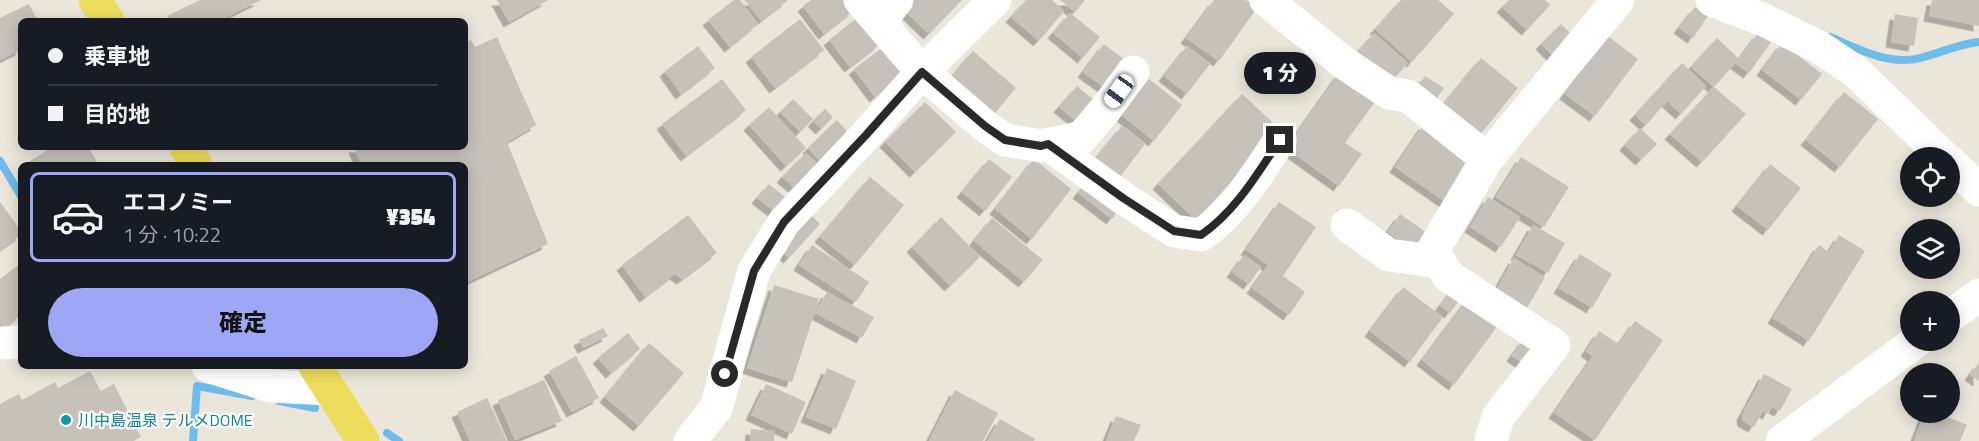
<!DOCTYPE html>
<html lang="ja">
<meta charset="utf-8">
<style>
:root{--surface:#171b24;--page:#20242c;--text:#f1f3f6;--muted:#9ea1a6;--line:#363941;--accent:#a0a6f6}
body{margin:0;font-family:"Titillium Web","Noto Sans JP",sans-serif;background:var(--page);color:var(--text);height:100vh;display:flex;flex-direction:column;font-size:22px;white-space:nowrap}
*{box-sizing:border-box;margin:0}
p{font-size:20px;color:var(--muted)}
.icon{flex:none;width:33px;height:33px;fill:none;stroke:currentColor;stroke-width:2;stroke-linecap:round;stroke-linejoin:round}
.map{position:relative;flex:1;overflow:hidden}
.details{position:absolute;left:18px;top:162px;width:450px;height:207px;display:flex;flex-direction:column;background:var(--surface);border-radius:9px;box-shadow:0 3px 15px #0003}
.details>*{flex:none}
.hud{position:absolute;left:18px;top:18px;width:450px;height:132px;border-radius:9px;box-shadow:0 3px 15px #0003;display:grid;align-content:center;height:132px;padding:0 30px;background:var(--surface)}
.buttons{position:absolute;left:1900px;top:147px;display:grid;gap:12px}
.buttons a{display:grid;place-items:center;width:60px;height:60px;border-radius:50%;background:var(--surface);box-shadow:0 3px 15px #0003;font-size:30px}
.end{position:absolute;width:27px;height:27px;margin:-14px;border:8px solid #292929;background:#fff;box-shadow:0 0 0 3px #fff}
.from{border-radius:50%}
.bubble{position:absolute;height:42px;border-radius:21px;background:var(--surface);box-shadow:0 3px 15px #0003;font-size:20px;font-weight:800;line-height:42px;text-align:center}
.car{position:absolute;width:18px;height:36px;margin:-18px -9px;border-radius:8px;box-shadow:0 0 4px 2px #0007;background:linear-gradient(#fff 24%,#345 0 40%,#fff 0 76%,#345 0 86%,#fff 0)}
.hud b{display:flex;align-items:center;gap:21px;height:57px;font-size:22px}
.hud b+b{border-top:2px solid var(--line)}
.hud i{width:15px;height:15px;background:var(--text)}
ul{padding:10px 0 0;list-style:none}
li{display:flex;align-items:center;gap:18px;height:90px;margin:0 12px 9px;padding:0 18px;border:3px solid var(--line);border-radius:9px}
li div{flex:1}
li b{display:block;font-size:22px}
li em{font-style:normal;font-weight:800}
li.on{border-color:var(--accent)}
li>.icon{width:54px;height:54px;stroke-width:1.5}
.primary-button{display:flex;gap:12px;margin-top:auto;padding:12px 30px}
.primary-button a{flex:1;height:69px;border-radius:36px;background:var(--accent);color:#111;font-size:24px;font-weight:800;line-height:69px;text-align:center}
.map>svg:first-child{display:block}
</style>
<div class="map">
<svg width="1979" height="441" viewBox="0 0 1979 441">
<defs>
<filter id="shadow"><feDropShadow dx="-5.5" dy="5.5" stdDeviation="0" flood-color="#0004"/></filter>
</defs>
<rect width="100%" height="100%" fill="#ebe6da"/>
<g fill="none" stroke-linecap="round" stroke-linejoin="round">
<path stroke="#6ebcec" stroke-width="8" d="M1830,37c28,12 60,29 90,21 20,-5 39,-14 59,-16
M0,161l21,35
M279,401l36,7
M387,433l12,8
M193,441l4,-55 55,10"/>
</g>
<path fill="#c6c2ba" filter="url(#shadow)" d="M200,0h61l-43,21h-48l-3,-5z
M497,0h51l-39,22z
M734,0h6l18,24 -28,23 -22,-27z
M745,0h43l-27,21z
M811,0h34l8,11 -29,23 -21,-28z
M911,0h51l-33,34 -26,-25z
M1026,0h26l12,11 -25,30 -28,-24z
M1060,0h25l-10,12z
M1214,0h32l11,8 -38,53 -33,-23z
M1401,0h37l16,14 -42,48 -37,-33z
M1509,0h36l5,5 -23,25 -25,-23z
M1932,0h47v26l-50,-10z
M29,4l9,17h-17v29l-21,10v-42z
M1695,7l13,9 -15,22 -14,-10z
M1070,13l30,24 -17,21 -30,-25z
M1895,14l23,4 -4,28 -23,-4z
M858,17l22,27 -30,23 -21,-27z
M800,19l24,31 -49,38 -24,-31z
M1561,24l13,13 -20,20 -13,-13z
M1374,33l34,30 -21,23 -33,-30z
M1758,33l13,9 -22,31 -14,-10 -21,24 -23,-20 26,-29 22,21z
M1608,36l30,23 -43,57 -30,-22z
M497,37l39,88 -29,17 41,102 -83,39v-118h-76l-16,-3 -6,3h-6l-7,-18h111v-104l6,-3 4,7z
M1782,43l40,31 -21,26 -39,-30z
M1104,44l21,16 -21,27 -21,-15z
M698,46l17,22 -34,26 -16,-23z
M1187,46l23,18 -23,30 -23,-18z
M883,47l21,26 -29,24 -21,-28z
M973,51l43,37 -25,30 -44,-36z
M1481,58l37,30 -39,48 -37,-30z
M1682,63l24,23 -25,28 -14,-13 -21,24 -11,-10z
M1340,72l37,27 -32,44 17,11 -23,32 -53,-38z
M1425,76l19,12 -12,17 -19,-12z
M722,79l24,31 -60,46 -24,-32z
M1149,79l33,26 -28,36 -33,-26z
M1077,86l17,14 -18,21 -17,-14z
M1714,87l32,27 -44,48 -32,-28z
M1844,92l34,27 -38,48 -34,-27z
M1242,94l38,35 -84,91 -38,-36z
M793,99l20,20 -13,13 -20,-20z
M925,102l31,30 -41,40 -30,-30z
M769,107l37,41 -20,18 -37,-41z
M825,109l8,8 -12,12 -8,-8z
M837,120l12,13 -29,28 -12,-13z
M1424,124l52,36 -29,43 -52,-36z
M1122,126l23,18 -29,38 -24,-19z
M1640,128l17,16 -16,16 -16,-15z
M52,147h36l11,18h-75z
M806,153l11,10 -23,24 -12,-10z
M1521,157l48,30 -25,40 -48,-30z
M989,159l23,18 -27,34 -23,-19z
M1034,159l37,30 -39,50 -37,-30z
M1770,164l31,24 -33,42 -31,-24z
M870,177l34,28 -49,60 -35,-28z
M1086,183l33,26 -7,10 -34,-26z
M769,184l17,14 -11,14 -18,-14z
M1488,197l32,20 -19,30 -31,-20z
M0,202l21,29v4l-21,15z
M1279,202l37,25 -33,49 22,16 -16,23 -37,-27 16,-23 -22,-15z
M808,212l12,12 -31,34 -12,-11z
M1400,214l33,23 -13,18 -32,-23z
M688,215l29,38 -35,26 -7,-5 -30,23 -23,-32z
M941,217l39,40 -30,29 -38,-39z
M992,218l51,42 -19,22 -50,-41z
M1533,225l32,18 -17,30 -32,-18z
M1839,235l26,16 -56,90 -36,-23 46,-73 10,7z
M812,245l57,37 -13,20 -57,-37z
M1580,254l32,20 -20,34 -33,-20z
M1244,255l17,12 -12,17 -17,-12z
M1514,258l31,19 -18,31 -31,-18z
M21,263v52l-17,13 -4,-5v-44z
M774,285l45,14 -27,83 -45,-14z
M1403,287l40,30 -33,45 -40,-31z
M1453,289l9,7 -12,17 -10,-7z
M827,292l47,25 -12,21 -47,-25z
M1467,300l32,24 -45,61 -32,-25z
M1635,321l28,19 -68,100 -41,-27 39,-57 -7,-5 13,-20 20,13z
M603,328l5,8 -25,12 -4,-8z
M628,333l12,16 -29,24 -13,-15z
M1524,339l13,9 -12,17 -13,-9z
M649,343l35,30 -45,53 -34,-29z
M576,356l23,42 -27,14 -23,-41z
M1979,362v19l-9,-6z
M827,368l29,13 -20,48 -30,-12z
M90,371l11,20 13,-7 27,53 -8,4h-133v-37l19,-10 3,6 33,-18 3,6z
M1764,374l28,15 -12,22 -8,-4 -4,7 -5,-3 -9,16 -11,-6 -1,-6z
M544,380l18,41 -47,19 -17,-40z
M766,384l40,18 -14,32 -41,-19z
M955,390l43,23 -15,28h-54z
M487,398l20,43h-37l-13,-29z
M1925,412h11l31,13 -7,16h-46z
M1116,416l25,9 -7,16h-28z
M1000,419l35,20 -1,2h-47z
M751,429l24,2 -1,10h-24z"/>
<g fill="none" stroke-linecap="round" stroke-linejoin="round">
<path stroke="#fff" stroke-width="33" d="M860,0l62,72 63,54 20,14 36,6 41,-9 23,-27 28,-38
M1266,0l78,63 45,30 19,3 79,63
M1712,0l52,20 55,27 37,25 89,86
M879,22l18,-22
M1048,144l75,54 51,33 27,4c35,-24 56,-61 79,-95
M1950,162l29,28
M1347,225l42,30 51,7
M1950,316l29,-21
M0,343l21,-1
M208,366l62,20 59,3
M690,441l26,-33 38,-137 30,-49 82,-87 56,-63 73,-72
M1491,441l7,-24 56,-72 -106,-69 -15,-26 54,-91 131,-159
M1782,441l136,-101"/>
<path stroke="#eedd5c" stroke-width="33" d="M95,0l13,21
M186,147l10,18
M315,366l48,75"/>
</g>
<g fill="none" stroke-linecap="round" stroke-linejoin="round">
<path stroke="#292929" stroke-width="8" d="M725,374l29,-103 30,-49 82,-87 56,-63 63,54 20,14 36,6 7,-2 75,54 51,33 27,4c35,-24 56,-61 79,-95"/>
</g>
<circle fill="#0f9aa8" stroke="#fff" stroke-width="2" cx="66" cy="420" r="6"/>
<g text-anchor="middle" stroke-width="4.5" stroke-linejoin="round" paint-order="stroke">
<g font-size="16" fill="#0d838f" stroke="#fff" text-anchor="start">
<text x="78" y="426">川中島温泉 テルメDOME</text>
</g>
</g>
</svg>
<div class="buttons">
<a><svg class="icon" aria-label="locate" viewBox="0 0 24 24"><circle cx="12" cy="12" r="6"/><path d="M12 2v4M12 18v4M2 12h4M18 12h4"/></svg></a>
<a><svg class="icon" aria-label="layers" viewBox="0 0 24 24"><path d="M12 4l9 5-9 5-9-5zM3 14l9 5 9-5"/></svg></a>
<a>+</a>
<a>−</a>
</div>
<i class="end from" style="left:725px;top:374px"></i>
<i class="end" style="left:1280px;top:140px"></i>
<div class="bubble" style="left:1244px;top:52px;width:72px">1 分</div>
<i class="car" style="left:1119px;top:91px;rotate:216deg"></i>
<div class="hud">
<b><i class="from"></i>乗車地</b>
<b><i></i>目的地</b>
</div>
<section class="details">
<ul>
<li class="on"><svg class="icon" aria-label="car" viewBox="0 0 24 24"><path d="M5 17H2v-5l4-1 3-4h7l3 4 3 1v5h-3M9 17h6M6 11h13"/><circle cx="7" cy="17" r="2"/><circle cx="17" cy="17" r="2"/></svg><div><b>エコノミー</b><p>1 分 · 10:22</p></div><em>¥354</em></li>
</ul>
<div class="primary-button"><a>確定</a></div>
</section>
</div>
